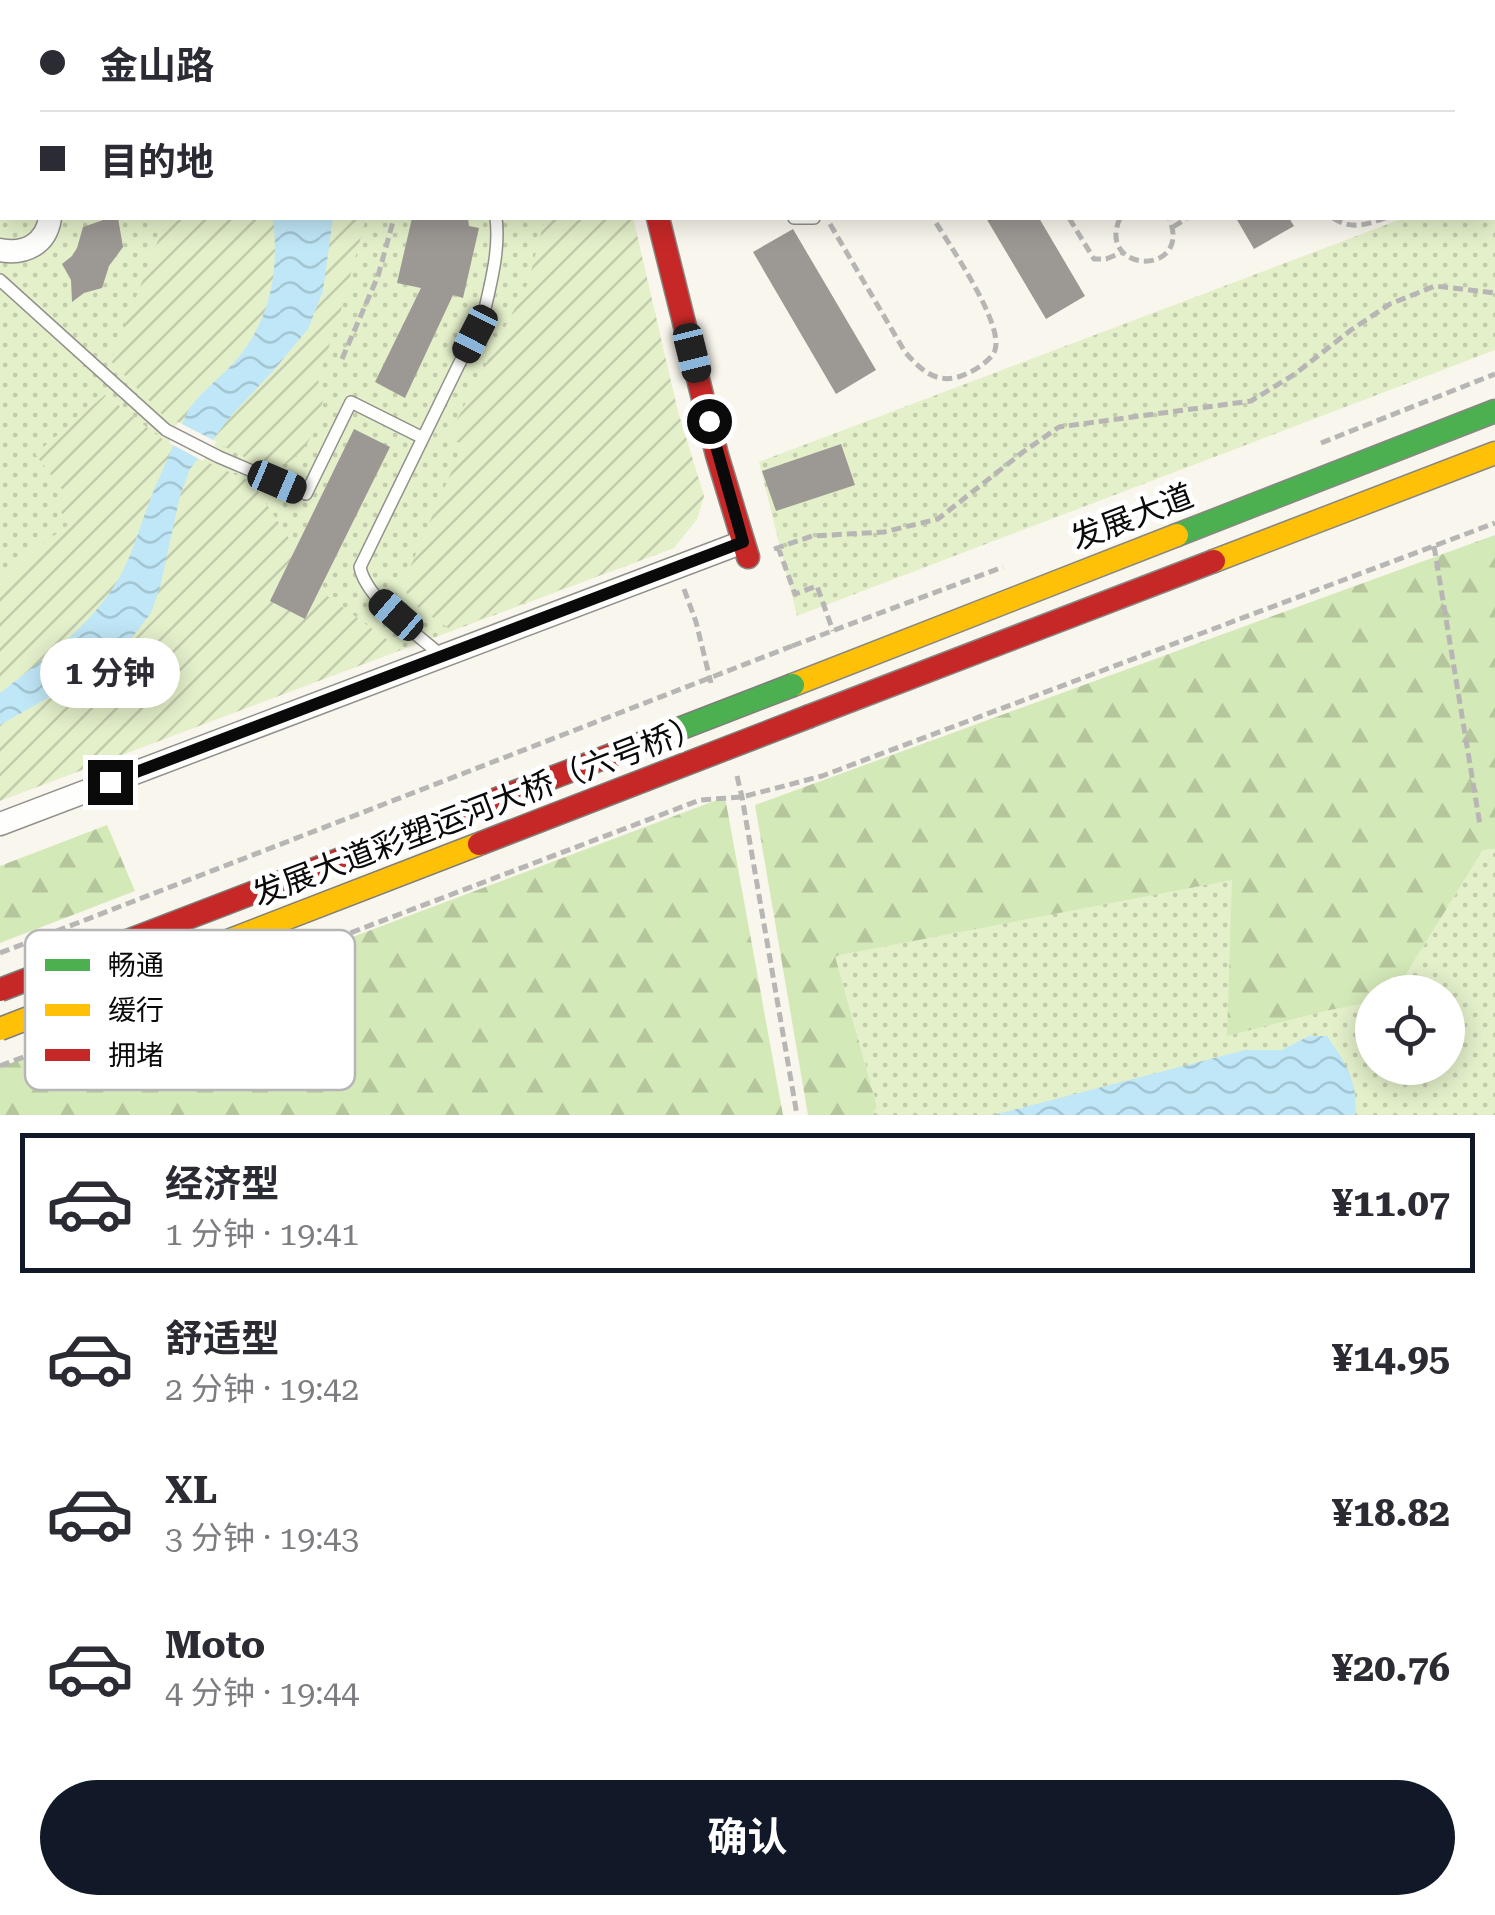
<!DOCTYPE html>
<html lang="zh">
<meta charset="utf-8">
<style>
:root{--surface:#fff;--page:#f2f2f3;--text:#2b2b33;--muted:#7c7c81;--line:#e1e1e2;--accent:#111827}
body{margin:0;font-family:"Roboto Serif","Noto Sans SC",serif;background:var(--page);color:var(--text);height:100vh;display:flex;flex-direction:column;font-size:38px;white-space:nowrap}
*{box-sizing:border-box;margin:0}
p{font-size:32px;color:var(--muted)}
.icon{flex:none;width:55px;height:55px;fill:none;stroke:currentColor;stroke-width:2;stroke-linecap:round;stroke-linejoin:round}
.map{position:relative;height:1115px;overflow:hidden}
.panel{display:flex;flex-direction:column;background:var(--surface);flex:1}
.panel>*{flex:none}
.banner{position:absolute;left:0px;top:0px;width:1495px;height:220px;box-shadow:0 5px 25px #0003;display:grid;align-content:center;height:220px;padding:0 40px;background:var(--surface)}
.buttons{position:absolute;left:1355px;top:975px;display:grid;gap:20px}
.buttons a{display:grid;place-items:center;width:110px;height:110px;border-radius:50%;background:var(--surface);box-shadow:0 5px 25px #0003;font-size:50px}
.end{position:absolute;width:45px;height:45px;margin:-22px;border:12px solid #0a0a0a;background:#fff;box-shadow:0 0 0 5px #fff}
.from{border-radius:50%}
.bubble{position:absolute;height:70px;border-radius:35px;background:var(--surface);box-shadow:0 5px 25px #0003;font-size:32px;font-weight:700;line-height:70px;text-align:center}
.car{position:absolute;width:30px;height:60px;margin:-30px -15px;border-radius:12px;box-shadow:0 0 8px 2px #0007;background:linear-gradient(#222 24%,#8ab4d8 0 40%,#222 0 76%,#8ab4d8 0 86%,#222 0)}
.banner b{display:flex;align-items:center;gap:35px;height:95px;font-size:38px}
.banner b+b{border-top:2px solid var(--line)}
.banner i{width:25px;height:25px;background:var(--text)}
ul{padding:18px 0 0;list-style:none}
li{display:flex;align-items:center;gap:30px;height:140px;margin:0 20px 15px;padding:0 20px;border:5px solid transparent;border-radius:0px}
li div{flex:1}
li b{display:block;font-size:38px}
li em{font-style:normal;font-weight:700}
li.current{border-color:var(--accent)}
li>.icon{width:90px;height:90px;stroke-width:1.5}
.button{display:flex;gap:20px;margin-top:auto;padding:20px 40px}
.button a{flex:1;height:115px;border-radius:60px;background:var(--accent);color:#fff;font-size:40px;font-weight:700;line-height:115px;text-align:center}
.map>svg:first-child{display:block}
</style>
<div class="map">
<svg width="1495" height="1115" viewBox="0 0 1495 1115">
<defs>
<pattern id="grass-dots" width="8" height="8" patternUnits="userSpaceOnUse" patternTransform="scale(2.5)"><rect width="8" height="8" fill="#e4f0ca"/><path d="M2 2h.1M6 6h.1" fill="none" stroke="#c2ccac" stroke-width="1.8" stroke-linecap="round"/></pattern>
<pattern id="forest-firs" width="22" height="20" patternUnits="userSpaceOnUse" patternTransform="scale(2.5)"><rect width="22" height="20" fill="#d4e9b8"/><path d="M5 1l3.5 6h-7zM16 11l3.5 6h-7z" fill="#b5c69d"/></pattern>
<pattern id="garden-furrows" width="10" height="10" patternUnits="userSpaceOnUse" patternTransform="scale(2.5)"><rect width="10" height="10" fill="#e4f0ca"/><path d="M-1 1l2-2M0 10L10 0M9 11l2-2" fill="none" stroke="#c2ccac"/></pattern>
<pattern id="water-waves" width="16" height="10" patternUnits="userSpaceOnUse" patternTransform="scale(2.5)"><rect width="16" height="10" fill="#c0e7f7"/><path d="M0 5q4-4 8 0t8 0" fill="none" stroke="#a4c5d2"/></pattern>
</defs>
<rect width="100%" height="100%" fill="#f9f6ed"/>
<path fill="url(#grass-dots)" d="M0,0h586v2h-584v216h631l45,194 26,84 -7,23 -23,29 -674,252z
M1495,183v167l-698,266 -38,-154 645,-244h88l1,-34z
M1495,849v266h-623l5,-10 -42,-149 397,-77 93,132 47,-9v66h76v-76h-53l88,-142z"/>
<path fill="url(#forest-firs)" d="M1495,535v314l-12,1 -88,142h-23v10l-47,9 -98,25 5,-156 -397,76 42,150 -5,9h-64l-53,-310z
M725,797l58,318h-783v-48l134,-48z
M107,825l28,66 -135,52v-77z"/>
<path fill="url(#garden-furrows)" d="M157,218h209l-25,92 -23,70 5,20 -8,31 -14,22 -15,11 -22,3 -101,-52 -52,-54 52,-133z
M545,218h88l45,194 26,84 -7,23 -23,29 -223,82 -36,-25 -13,-19 61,-141 -15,-8 80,-154z
M105,395l57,44 53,27 37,16 74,113 75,55 -401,151v-224l69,-53 -14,-21 10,-10 -30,-39z"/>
<path fill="url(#water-waves)" d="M273,218h60l-10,73 -15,38 -35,42 -42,45 -41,53 -10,27 -20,91 -9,26 -21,27 -77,55 -53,30v-32c43,-34 91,-66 119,-115 14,-25 21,-52 31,-78 7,-19 16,-37 24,-56 5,-11 9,-24 15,-35 14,-20 37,-35 52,-55 31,-39 38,-88 32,-136z
M1309,1036h18c18,26 32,46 28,79h-361l251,-65h37z"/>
<path fill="#f9f6ed" d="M178,422l39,20 -14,19 -34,-18z"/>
<path fill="#9c9894" d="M109,218h9l5,29 -14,19 -7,22 -18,5 -12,9 -1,-22 -9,-16 10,-8 5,-8 6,-21z
M412,218h56l1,8 10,2 -16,70 -10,-3 -48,103 -30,-16 46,-94 -24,-5z
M986,218h53l46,78 -39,23z
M1236,218h53l5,8 -40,23z
M793,229l83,141 -40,24 -83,-142z
M354,429l36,18 -85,172 -35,-18z
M841,444l14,41 -79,26 -14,-40z"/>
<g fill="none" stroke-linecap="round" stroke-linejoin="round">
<g stroke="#92908c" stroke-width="14">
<path id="lane" d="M438,0l1,2
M655,0l1,2
M880,0l2,2
M1020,0l2,2
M1180,0l2,2
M1320,0l2,2
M1334,2l6,-2
M794,218h20
M0,280l166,150 53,27 87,37 45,-92 72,36
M442,656c-25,-22 -76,-57 -82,-89l124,-254c7,-31 16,-64 12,-95"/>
</g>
<g stroke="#92908c" stroke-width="25">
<path id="street" d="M18,0v2
M0,179l2,-1
M0,250c25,5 46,-6 50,-32
M0,824l743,-282"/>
</g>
<g stroke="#888783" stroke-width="25">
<path id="fast" d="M1177,535l318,-124"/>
</g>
<g stroke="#888783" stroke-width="25">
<path id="slow" d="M604,0l1,2
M1214,561l281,-108
M793,685l384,-150"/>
</g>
<g stroke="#888783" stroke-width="25">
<path id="jam" d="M658,218l59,237 31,102
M810,716l404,-155"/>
</g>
<path stroke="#b7b6b5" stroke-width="5" stroke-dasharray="10 5" stroke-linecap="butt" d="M719,0l2,2
M725,2l3,-2
M827,2l3,-2
M1492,176l3,-1
M1069,218l25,41h12l17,-7
M1120,218c-25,56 74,59 49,0
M1333,218c18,12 33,7 52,0
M830,224l75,128c14,16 30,32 53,25 11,-3 33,-15 37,-27 9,-27 -47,-107 -62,-132
M1173,227l14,-9
M342,359l36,-83 16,-58
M1321,443l174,-69
M1434,546l46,279
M778,547l17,47 22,-8 16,45
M774,549l38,-13 72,-4 54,-13 85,-67 36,-25 192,-26 44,-27 56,-44 39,-26 45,-18 60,7
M684,589l12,33 15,61
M792,646l211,-79
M737,776l5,21 55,318
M0,1066l700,-266 42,-3 80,-21 673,-253"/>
<use href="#lane" stroke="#fefefc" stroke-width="11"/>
<use href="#street" stroke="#fefefc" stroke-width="22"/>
<use href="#fast" stroke="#4caf50" stroke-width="22"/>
<use href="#slow" stroke="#ffc107" stroke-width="22"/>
<use href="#jam" stroke="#c62828" stroke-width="22"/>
<g stroke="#7f7e7a" stroke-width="25" stroke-linecap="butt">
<path id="fast-bridge" d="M666,734l127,-49"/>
</g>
<g stroke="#7f7e7a" stroke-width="25" stroke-linecap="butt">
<path id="slow-bridge" d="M0,1029l479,-185"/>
</g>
<g stroke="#7f7e7a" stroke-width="25" stroke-linecap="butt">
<path id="jam-bridge" d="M479,844l331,-128
M0,990l666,-256"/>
</g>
<path stroke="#b7b6b5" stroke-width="5" stroke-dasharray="10 5" stroke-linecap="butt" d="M0,953l792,-307"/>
<use href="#fast-bridge" stroke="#4caf50" stroke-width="22"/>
<use href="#slow-bridge" stroke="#ffc107" stroke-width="22"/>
<use href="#jam-bridge" stroke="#c62828" stroke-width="22"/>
</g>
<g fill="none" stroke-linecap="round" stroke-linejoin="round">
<path stroke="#0a0a0a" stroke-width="12" d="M110,782l633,-240 -34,-121"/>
</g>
<g text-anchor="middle" stroke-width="10" stroke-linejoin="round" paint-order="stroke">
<g font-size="32" fill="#0a0a0a" stroke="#fff">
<text transform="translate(1132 517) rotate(-21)" y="11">发展大道</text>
<text transform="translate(478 810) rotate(-21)" y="11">发展大道彩塑运河大桥（六号桥）</text>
</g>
</g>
<rect x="25" y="930" width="330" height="160" rx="15" fill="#fff" stroke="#b6b6b6" stroke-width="2.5"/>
<rect x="45" y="959" width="45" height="12" fill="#4caf50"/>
<rect x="45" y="1004" width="45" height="12" fill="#ffc107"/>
<rect x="45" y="1049" width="45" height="12" fill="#c62828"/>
<g font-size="28" fill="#0a0a0a">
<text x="108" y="975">畅通</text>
<text x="108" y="1020">缓行</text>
<text x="108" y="1065">拥堵</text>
</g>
</svg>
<div class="buttons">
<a><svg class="icon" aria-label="locate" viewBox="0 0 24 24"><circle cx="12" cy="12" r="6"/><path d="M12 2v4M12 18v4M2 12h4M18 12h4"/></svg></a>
</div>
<i class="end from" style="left:709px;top:421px"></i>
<i class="end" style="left:110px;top:782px"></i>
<div class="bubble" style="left:40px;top:638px;width:140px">1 分钟</div>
<i class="car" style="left:475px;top:334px;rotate:207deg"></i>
<i class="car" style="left:692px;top:353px;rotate:166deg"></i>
<i class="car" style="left:277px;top:482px;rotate:113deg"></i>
<i class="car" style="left:396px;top:615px;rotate:311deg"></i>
<div class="banner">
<b><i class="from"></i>金山路</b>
<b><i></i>目的地</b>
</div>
</div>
<section class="panel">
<ul>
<li class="current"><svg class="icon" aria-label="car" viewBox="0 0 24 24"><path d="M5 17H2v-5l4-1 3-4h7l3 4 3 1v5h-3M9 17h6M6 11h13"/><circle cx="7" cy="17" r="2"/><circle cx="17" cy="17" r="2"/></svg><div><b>经济型</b><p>1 分钟 · 19:41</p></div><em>¥11.07</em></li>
<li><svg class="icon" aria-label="car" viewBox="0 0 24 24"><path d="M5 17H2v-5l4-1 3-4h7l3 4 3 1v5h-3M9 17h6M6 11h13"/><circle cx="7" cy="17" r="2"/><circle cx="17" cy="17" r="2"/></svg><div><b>舒适型</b><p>2 分钟 · 19:42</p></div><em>¥14.95</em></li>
<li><svg class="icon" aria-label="car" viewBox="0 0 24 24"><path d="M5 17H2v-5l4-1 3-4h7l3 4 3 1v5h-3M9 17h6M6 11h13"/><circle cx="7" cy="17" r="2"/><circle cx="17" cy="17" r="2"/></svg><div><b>XL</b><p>3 分钟 · 19:43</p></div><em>¥18.82</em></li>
<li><svg class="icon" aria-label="car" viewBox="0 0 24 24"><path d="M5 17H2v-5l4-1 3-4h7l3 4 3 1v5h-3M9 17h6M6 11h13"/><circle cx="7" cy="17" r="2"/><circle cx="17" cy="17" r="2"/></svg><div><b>Moto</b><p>4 分钟 · 19:44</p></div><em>¥20.76</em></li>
</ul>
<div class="button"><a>确认</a></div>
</section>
